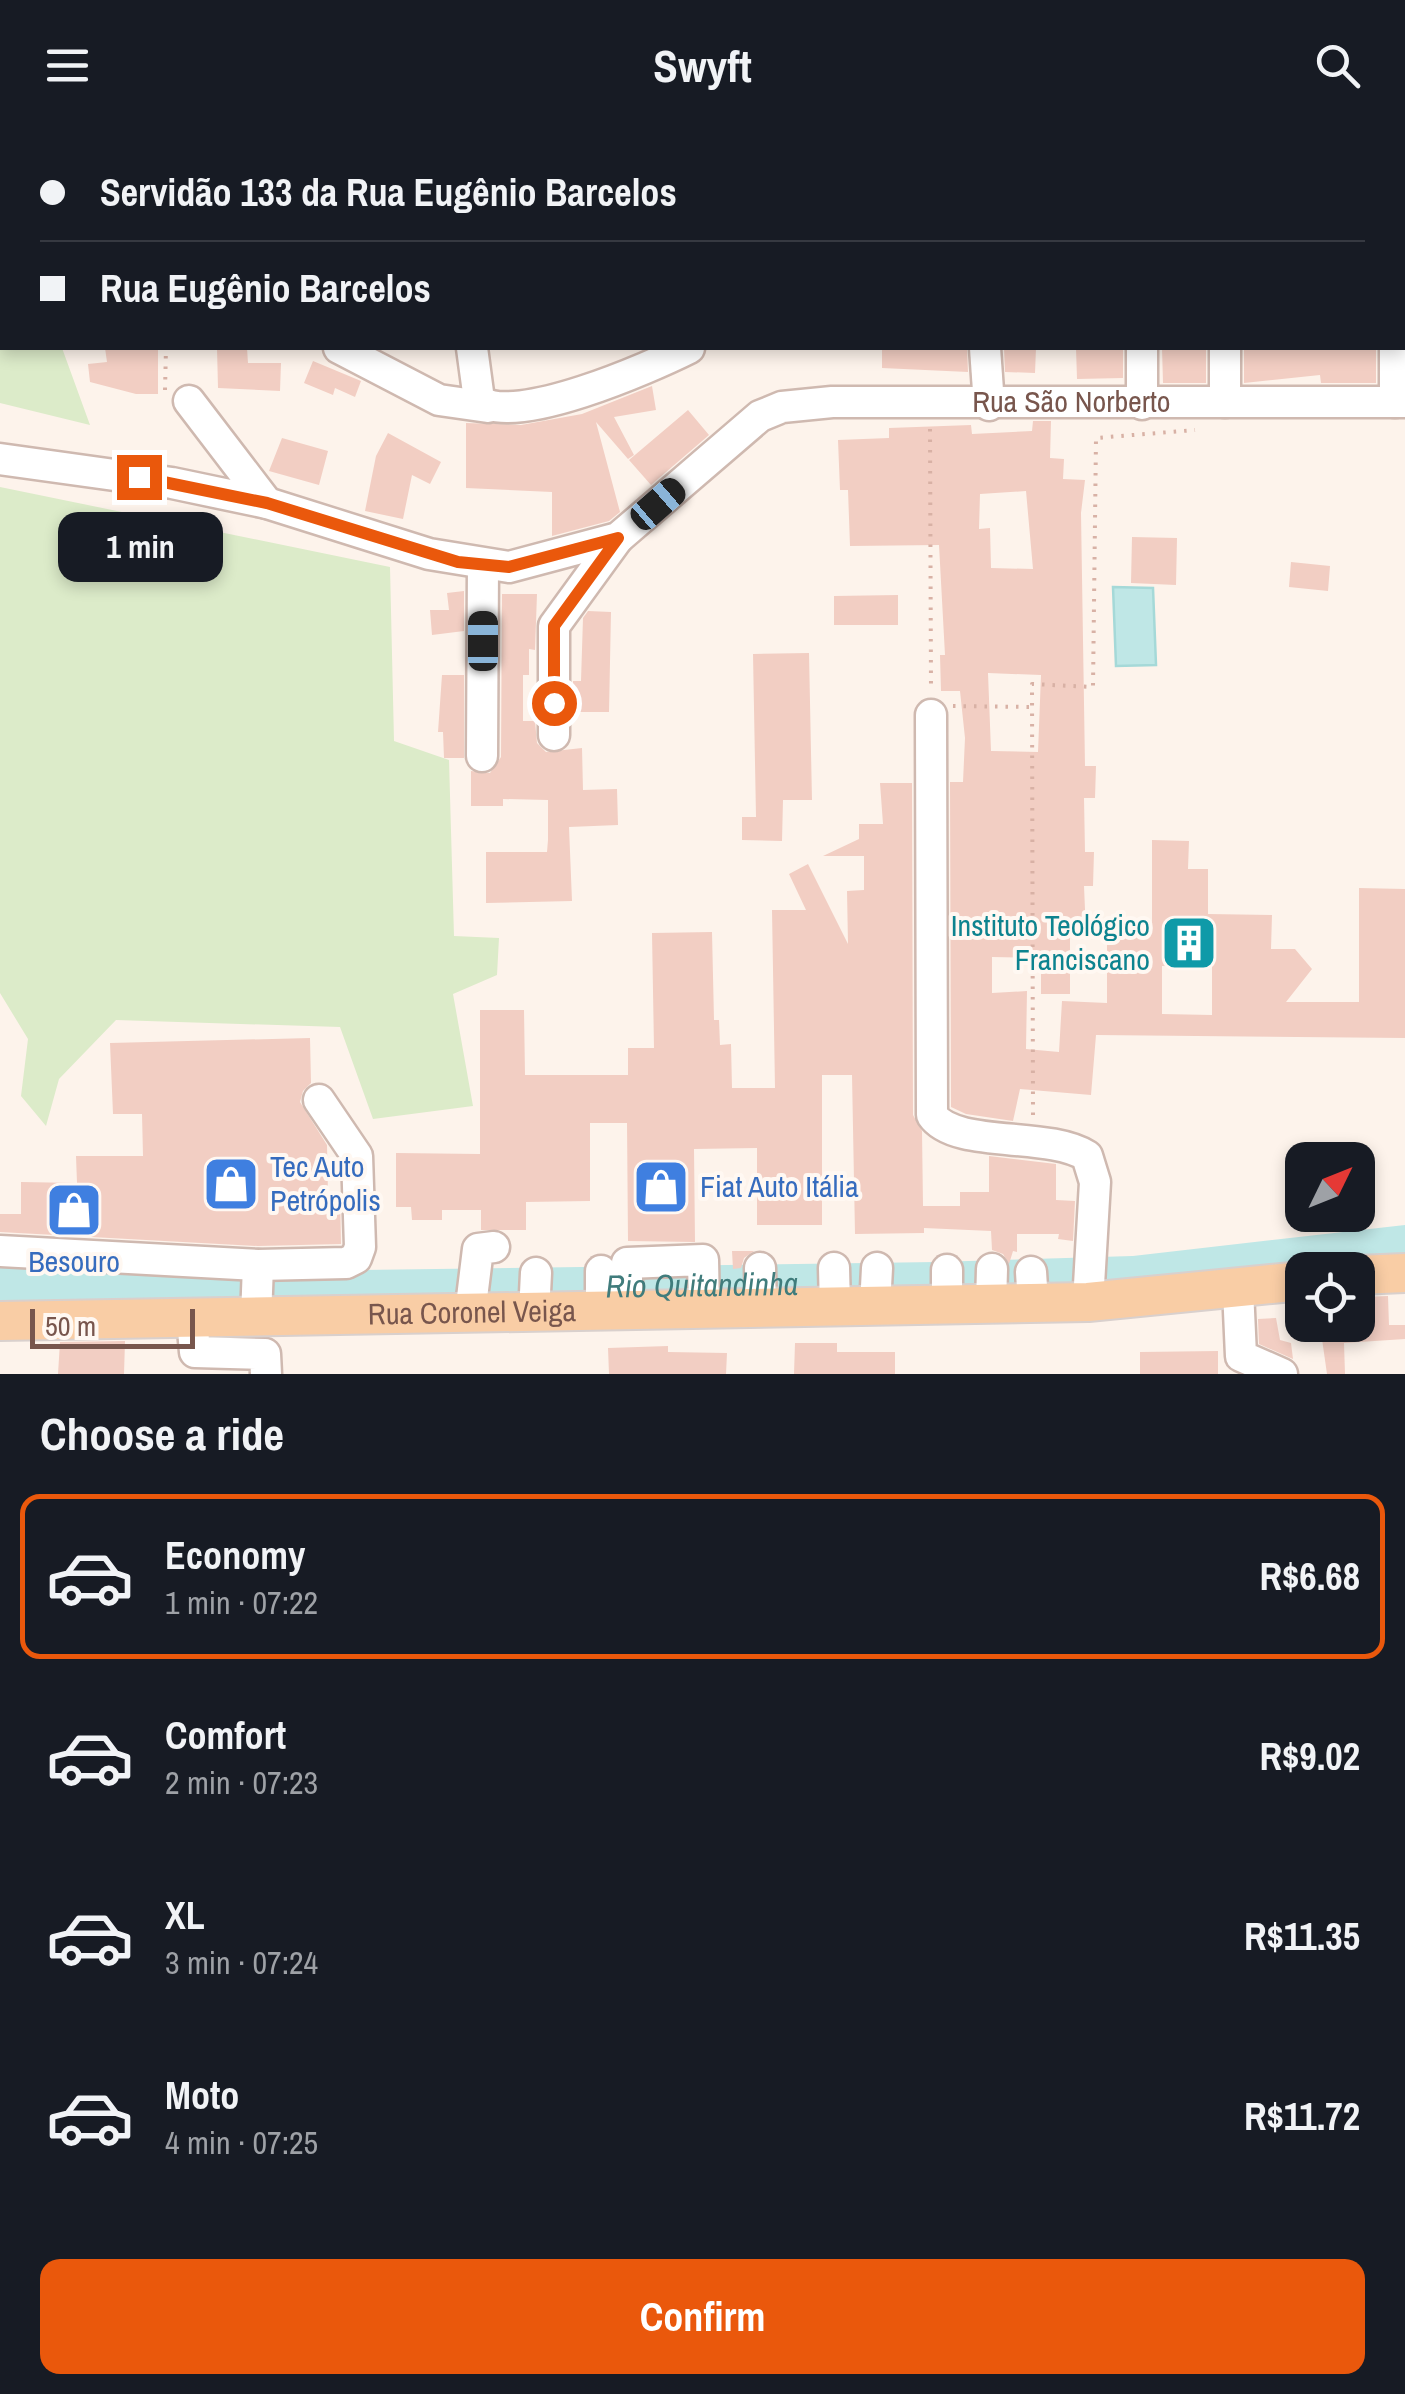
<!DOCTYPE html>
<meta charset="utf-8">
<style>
:root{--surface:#171b24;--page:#20242c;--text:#f1f3f6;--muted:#9ea1a6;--line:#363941;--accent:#ea580c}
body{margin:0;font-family:"Archivo Narrow",sans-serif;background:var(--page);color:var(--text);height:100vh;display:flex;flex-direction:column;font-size:38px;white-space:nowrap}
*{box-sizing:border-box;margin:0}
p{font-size:32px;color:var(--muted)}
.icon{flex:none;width:55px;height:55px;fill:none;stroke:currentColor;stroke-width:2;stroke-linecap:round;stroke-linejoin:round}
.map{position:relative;height:1244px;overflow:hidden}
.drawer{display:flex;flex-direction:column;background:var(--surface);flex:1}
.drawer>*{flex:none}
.hud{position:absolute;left:0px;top:0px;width:1405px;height:220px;box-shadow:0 5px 15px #0003;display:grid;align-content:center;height:220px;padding:0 40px;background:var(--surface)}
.needle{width:65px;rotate:47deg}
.controls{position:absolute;left:1285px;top:1012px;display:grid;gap:20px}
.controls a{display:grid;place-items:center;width:90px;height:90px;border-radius:20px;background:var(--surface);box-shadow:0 5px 15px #0003;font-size:50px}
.scale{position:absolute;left:30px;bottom:25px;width:165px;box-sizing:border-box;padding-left:10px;border:5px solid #78564d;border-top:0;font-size:28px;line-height:35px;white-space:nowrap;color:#78564d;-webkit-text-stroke:8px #fff8f2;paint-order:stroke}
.end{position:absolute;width:45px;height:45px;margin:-22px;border:12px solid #ea580c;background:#fff;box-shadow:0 0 0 5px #fff}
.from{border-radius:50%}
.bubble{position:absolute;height:70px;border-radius:20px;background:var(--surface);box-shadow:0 5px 15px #0003;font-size:32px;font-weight:800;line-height:70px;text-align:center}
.car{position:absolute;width:30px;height:60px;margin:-30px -15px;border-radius:12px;box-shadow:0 0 8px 2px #0007;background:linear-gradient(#222 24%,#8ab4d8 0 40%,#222 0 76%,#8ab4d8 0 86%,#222 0)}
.hud b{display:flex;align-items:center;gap:35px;height:95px;font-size:38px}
.hud b+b{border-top:2px solid var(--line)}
.hud i{width:25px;height:25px;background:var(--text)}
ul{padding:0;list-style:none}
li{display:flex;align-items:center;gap:30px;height:165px;margin:0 20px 15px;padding:0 20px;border:5px solid transparent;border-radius:20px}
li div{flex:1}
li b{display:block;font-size:38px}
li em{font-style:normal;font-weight:800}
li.on{border-color:var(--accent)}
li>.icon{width:90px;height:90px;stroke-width:1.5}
h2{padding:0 40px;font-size:45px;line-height:120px}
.cta{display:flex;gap:20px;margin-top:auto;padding:20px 40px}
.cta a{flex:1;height:115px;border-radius:20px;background:var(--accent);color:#fff;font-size:40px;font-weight:800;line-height:115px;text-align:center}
header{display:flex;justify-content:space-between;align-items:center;height:130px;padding:0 40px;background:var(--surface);font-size:45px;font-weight:800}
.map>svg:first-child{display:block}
</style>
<header><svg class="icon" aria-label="menu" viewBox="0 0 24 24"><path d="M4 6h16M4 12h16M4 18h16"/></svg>Swyft<svg class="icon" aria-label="search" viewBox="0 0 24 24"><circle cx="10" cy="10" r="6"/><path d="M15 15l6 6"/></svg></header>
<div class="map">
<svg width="1405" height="1244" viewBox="0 0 1405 1244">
<rect width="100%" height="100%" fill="#fdf3eb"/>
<path fill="#dcebc9" d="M0,152l2,66h60l28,77 -90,-22z
M0,357l390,80 4,174 55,19 5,176 45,2 -2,37 -44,19 20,112 -100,13 -33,-92 -224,-7 -57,59 -13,47 -25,-30 7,-57 -28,-46z"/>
<path fill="#bfe7e6" stroke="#a5d9d8" stroke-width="2.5" d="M1113,457l40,1 3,77 -40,1z"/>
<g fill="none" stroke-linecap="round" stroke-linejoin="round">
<path stroke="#bfe7e6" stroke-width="40" id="s1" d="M0,1155l288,6 648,-9 197,-6 272,-31"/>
</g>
<path fill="#f2cec3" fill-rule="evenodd" d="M105,218h53v46h-22l-46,-12 -2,-18 19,-2z
M217,218h30l1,15h33l-1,28 -62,-3z
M882,218h85l1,24 -86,-4z
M1004,218h32l-1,25 -30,-1z
M1076,218h47v30l-46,1z
M1162,218h44v35h-43z
M1244,218h132v35h-55l-1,-8 -76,8z
M313,231l48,20 -6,16 -20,-9 -2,7 -29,-12z
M652,256l4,24 -42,7 20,38 -6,4 -32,-37 24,90 -11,9 -57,15v-44l-86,-4v-65l55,2 61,-11z
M688,280l21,25 -58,50 -22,-25z
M1033,291h18l-1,37 14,1 -1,20 22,1 -4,33 4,253h11l-1,32h-11l1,54h9l-1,34h-9l2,47 -16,1v60h-29v-36l-49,-1v36l35,-2 -1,58 33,3 3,-51 45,2v-66l20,1v-10l25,1v-89l37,1 -1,28h20v45l64,1 -1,34h24l17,20 -26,33h73v-114l46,1v149l-309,-3 -5,60 -71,-6 -7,32 -47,-7 -15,-7 -1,-325h13l2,-44 -5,-47h-19l-1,-36h5l-6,-110 -89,1 -2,-56h-8l-2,-50 51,-2v-10l82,-3 1,9 60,-3zM1026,361l7,78 -42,-1 -1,-40 -11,1 1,-35zM988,543l53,2 -3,77 -47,-1zM1162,836l50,1v48l-50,-1z
M388,303l53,29 -11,22 -18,-9 -9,44 -38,-8 11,-55z
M282,308l46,13 -9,34 -50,-14z
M1132,407l45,1 -1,47 -45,-2z
M1291,432l39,4 -2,25 -39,-4z
M464,461v40l-32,4 -2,-25h19l-2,-17z
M502,464h35l-2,56 -6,-1v26h-6v46h12l2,22 9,9 36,-4 1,42 34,-1 1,36 -49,2 3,74 -86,2v-51h61l1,-12v-40l-45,-1v7h-32v-35l19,2 11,-16z
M898,465v30h-64v-29z
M588,481l23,1 -2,100h-36v-31h8l2,-63z
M809,523l3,147h-29l-1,41 -40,-1v-23h14l-3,-163z
M442,545h22v83h-20l-1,-26h-5z
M880,653h32l1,332 9,16 1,75h37v-14h29v-36l67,8v36l19,1 -2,40 -15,-2 1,-5h-42v18l-4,-1 -4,13 -6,-10 -11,-4 -1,-19 -67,-3v5l-69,1 -3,-159h-30v150h-65v-77l-63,1 1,93 -67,-1 -1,-118h-37v78l-64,1v28h-45v-20h-39v10h-30l-1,-13h-15v-54l84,1v-144h44l1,65h103v-27h26l-2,-115 60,-1 2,88h5l1,25 11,-1 1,44h43l-3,-178h34l-17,-36 19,-10 40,80 -1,-53 17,-1v-34h-41l36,-17v-15h24z
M310,908l1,45 -8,8 -3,11 27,43 1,50h12l1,49 -83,2 -258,-14v-18h21v-32l56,1 -1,-27h67l-1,-42h-29l-3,-71z
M732,1121h22l-10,7 -3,10 -8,1z
M1388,1166l1,29h16v14l-61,4 1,31h-18l-7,-49h45l-3,-28z
M1276,1188l4,22 11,3 2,16 -34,-15 -1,-25z
M125,1211l-1,33h-66l2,-32z
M795,1213h42v9h58v22h-101z
M668,1216v6l59,1 -1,21h-117l-1,-26z
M1218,1221v23h-78v-22z"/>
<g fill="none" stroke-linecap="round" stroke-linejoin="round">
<g stroke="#cfb9b0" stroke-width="35">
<g id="minor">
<path d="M463,0v2"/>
<path d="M540,0l53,2"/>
<path d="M596,2l61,-2"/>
<path d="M966,2v-2"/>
<path d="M1143,2v-2"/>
<path d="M1226,2v-2"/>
<path d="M339,218l100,52 49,7"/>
<path d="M472,218l7,52c34,28 172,-33 210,-52"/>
<path d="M985,218l4,57"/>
<path d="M1395,218v54"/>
<path d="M189,271l78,102"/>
<path d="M1225,272v-54"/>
<path d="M1142,274v-56"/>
<path id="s2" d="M0,329l172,24 95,20 162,51 80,13 109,-29 142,-122 22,-9 50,-5h573"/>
<path d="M931,585l1,400c23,34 116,16 155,41l8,26 -7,120"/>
<path d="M554,605v-109l64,-88"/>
<path d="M482,626l1,-191"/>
<path d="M0,1121l258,14 88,-2 10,-5 4,-11 -3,-91 -38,-56"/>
<path d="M760,1138l1,40"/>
<path d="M834,1138l1,39"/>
<path d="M601,1141v40"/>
<path d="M1031,1142l2,31"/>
<path d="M1238,1159l3,67 41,18"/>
<path d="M991,1174l1,-35"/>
<path d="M947,1175v-35"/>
<path d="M875,1176l2,-38"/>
<path d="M627,1181v-48l76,-3 1,49"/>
<path d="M534,1183l2,-40"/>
<path d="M470,1184l8,-65 16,-2"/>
<path d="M192,1188l3,34 70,2 1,20"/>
<path d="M256,1188l2,-53"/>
</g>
</g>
<g stroke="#d9d0cd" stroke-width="42">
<g id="major">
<path d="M1358,1145l47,-2"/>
<path id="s3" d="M0,1191l1088,-19 214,-21"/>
</g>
</g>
<path stroke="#d8b1a5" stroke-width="4" stroke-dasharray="2.5 8" stroke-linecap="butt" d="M0,83l2,1
M165,260l1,-42
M930,299l1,261
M953,576l80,1
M1033,985l-1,-431 61,3 3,-249 99,-8"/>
<use href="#minor" stroke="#fff" stroke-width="30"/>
<use href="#major" stroke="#f9cda5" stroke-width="38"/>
</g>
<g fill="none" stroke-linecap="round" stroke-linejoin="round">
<path stroke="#ea580c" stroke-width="12" d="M139,347l128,26 191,59 51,5 109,-29 -64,88v77"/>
</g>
<defs>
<g id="building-square" transform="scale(2.875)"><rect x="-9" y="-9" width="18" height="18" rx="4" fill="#0f9aa8" stroke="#fff8f2"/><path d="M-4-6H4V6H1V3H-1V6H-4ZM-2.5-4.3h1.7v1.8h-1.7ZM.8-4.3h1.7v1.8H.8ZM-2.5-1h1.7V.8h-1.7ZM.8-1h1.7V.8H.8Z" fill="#fff"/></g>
<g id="shop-square" transform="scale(2.875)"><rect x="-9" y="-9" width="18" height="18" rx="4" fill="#3f7fe0" stroke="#fff8f2"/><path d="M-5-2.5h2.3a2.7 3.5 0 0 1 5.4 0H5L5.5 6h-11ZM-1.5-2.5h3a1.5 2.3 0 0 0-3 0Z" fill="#fff"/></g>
</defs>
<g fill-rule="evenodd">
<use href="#building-square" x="1189" y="813"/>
<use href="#shop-square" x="231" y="1054"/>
<use href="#shop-square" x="661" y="1057"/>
<use href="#shop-square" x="74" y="1080"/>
</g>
<g text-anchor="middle" stroke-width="8" stroke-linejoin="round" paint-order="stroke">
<g font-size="30" fill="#78564d" stroke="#fff8f2">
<text dy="10" stroke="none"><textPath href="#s2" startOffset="1135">Rua São Norberto</textPath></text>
<text dy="10" stroke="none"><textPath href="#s3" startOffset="472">Rua Coronel Veiga</textPath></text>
</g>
<g font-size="30" fill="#0d838f" stroke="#fff8f2" text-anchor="end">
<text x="1150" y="806">Instituto Teológico<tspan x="1150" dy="34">Franciscano</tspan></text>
</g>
<g font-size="30" fill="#366cbe" stroke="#fff8f2" text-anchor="start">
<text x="270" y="1047">Tec Auto<tspan x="270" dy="34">Petrópolis</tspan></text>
<text x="700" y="1067">Fiat Auto Itália</text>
<text x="74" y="1142" text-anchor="middle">Besouro</text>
</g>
<g font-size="32" font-style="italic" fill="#407c7c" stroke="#fff8f2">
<text dy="11" stroke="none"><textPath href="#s1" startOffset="702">Rio Quitandinha</textPath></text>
</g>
</g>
</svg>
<div class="controls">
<a><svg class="needle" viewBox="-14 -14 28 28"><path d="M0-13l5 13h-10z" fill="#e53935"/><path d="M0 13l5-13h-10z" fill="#9ea1a6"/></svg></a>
<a><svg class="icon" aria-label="locate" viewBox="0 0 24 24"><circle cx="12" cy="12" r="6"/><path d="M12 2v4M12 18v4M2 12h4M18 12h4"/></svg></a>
</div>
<div class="scale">50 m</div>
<i class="end from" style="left:554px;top:573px"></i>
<i class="end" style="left:139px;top:347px"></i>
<div class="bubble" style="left:58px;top:382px;width:165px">1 min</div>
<i class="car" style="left:658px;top:374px;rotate:49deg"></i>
<i class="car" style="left:483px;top:511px;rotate:0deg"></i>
<div class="hud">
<b><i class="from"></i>Servidão 133 da Rua Eugênio Barcelos</b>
<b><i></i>Rua Eugênio Barcelos</b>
</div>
</div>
<section class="drawer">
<h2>Choose a ride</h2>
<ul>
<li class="on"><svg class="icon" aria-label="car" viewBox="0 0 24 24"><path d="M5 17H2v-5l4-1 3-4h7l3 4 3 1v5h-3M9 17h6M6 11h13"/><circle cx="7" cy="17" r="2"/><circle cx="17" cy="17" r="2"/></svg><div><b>Economy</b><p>1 min · 07:22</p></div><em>R$6.68</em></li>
<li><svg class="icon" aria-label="car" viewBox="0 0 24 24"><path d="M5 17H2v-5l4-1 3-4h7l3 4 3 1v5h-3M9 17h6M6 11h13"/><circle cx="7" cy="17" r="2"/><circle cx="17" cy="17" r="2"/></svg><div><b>Comfort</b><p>2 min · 07:23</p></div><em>R$9.02</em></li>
<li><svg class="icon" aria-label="car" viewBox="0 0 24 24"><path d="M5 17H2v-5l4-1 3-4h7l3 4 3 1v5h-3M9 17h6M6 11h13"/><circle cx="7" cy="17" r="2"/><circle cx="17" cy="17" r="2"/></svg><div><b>XL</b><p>3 min · 07:24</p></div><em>R$11.35</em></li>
<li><svg class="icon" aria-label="car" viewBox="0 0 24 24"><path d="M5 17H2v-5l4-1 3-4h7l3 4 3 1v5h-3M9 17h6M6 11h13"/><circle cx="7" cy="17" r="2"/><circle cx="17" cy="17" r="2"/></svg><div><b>Moto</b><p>4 min · 07:25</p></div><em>R$11.72</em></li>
</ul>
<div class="cta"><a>Confirm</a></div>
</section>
